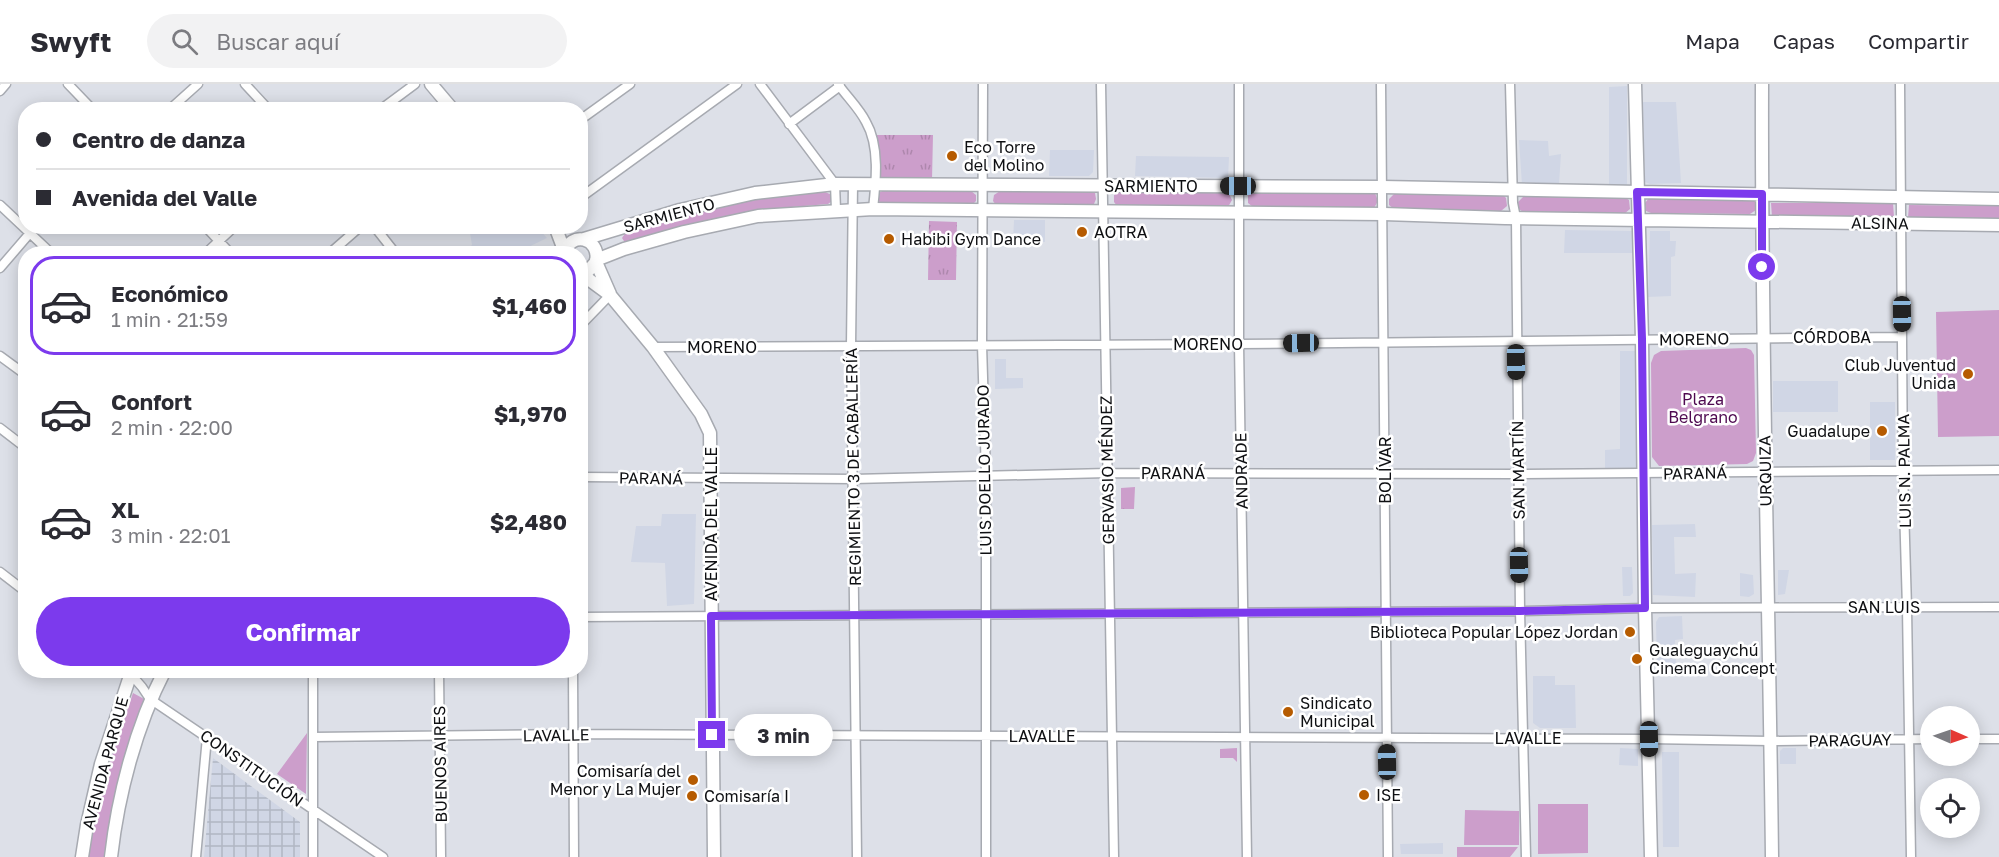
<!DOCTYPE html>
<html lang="es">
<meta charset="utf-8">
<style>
:root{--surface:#fff;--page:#f2f2f3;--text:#2b2b33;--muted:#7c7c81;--line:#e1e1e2;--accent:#7c3aed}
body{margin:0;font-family:"Golos Text",sans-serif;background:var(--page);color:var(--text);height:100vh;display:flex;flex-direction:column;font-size:22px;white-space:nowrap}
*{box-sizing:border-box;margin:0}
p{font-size:20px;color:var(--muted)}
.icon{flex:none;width:33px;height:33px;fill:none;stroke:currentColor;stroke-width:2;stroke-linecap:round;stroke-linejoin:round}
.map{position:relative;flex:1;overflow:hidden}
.drawer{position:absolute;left:18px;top:162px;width:570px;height:432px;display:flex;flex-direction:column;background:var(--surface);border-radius:24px;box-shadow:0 3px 15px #0003}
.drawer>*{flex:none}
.guide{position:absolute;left:18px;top:18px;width:570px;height:132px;border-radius:24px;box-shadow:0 3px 15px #0003;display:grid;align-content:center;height:132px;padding:0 18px;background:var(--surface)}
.needle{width:39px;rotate:92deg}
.tools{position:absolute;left:1920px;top:622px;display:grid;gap:12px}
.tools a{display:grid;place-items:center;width:60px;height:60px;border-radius:50%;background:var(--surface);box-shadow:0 3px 15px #0003;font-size:30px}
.end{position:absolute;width:27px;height:27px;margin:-14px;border:8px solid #7c3aed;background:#fff;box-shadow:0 0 0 3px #fff}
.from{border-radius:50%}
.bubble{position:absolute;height:42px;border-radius:21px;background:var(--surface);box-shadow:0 3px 15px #0003;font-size:20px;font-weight:700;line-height:42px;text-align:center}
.car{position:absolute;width:18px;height:36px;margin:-18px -9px;border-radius:8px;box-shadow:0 0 4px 2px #0007;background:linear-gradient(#222 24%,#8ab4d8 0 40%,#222 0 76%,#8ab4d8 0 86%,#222 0)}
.guide b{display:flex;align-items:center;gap:21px;height:57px;font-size:22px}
.guide b+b{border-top:2px solid var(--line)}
.guide i{width:15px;height:15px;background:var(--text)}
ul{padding:10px 0 0;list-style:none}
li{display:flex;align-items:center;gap:18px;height:99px;margin:0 12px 9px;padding:0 6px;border:3px solid transparent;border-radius:24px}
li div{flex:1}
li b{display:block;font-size:22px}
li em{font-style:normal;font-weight:700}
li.on{border-color:var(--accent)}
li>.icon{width:54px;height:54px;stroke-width:1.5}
.cta{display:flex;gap:12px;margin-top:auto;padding:12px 18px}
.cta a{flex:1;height:69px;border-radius:36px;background:var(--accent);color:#fff;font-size:24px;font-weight:700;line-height:69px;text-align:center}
header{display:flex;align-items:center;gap:36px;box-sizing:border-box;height:84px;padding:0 30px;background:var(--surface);border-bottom:2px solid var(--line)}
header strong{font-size:28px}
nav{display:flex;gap:33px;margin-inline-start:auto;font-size:21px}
.search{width:420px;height:54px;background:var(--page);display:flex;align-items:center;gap:15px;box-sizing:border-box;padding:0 21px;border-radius:33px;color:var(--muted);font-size:22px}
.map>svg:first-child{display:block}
</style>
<header>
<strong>Swyft</strong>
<div class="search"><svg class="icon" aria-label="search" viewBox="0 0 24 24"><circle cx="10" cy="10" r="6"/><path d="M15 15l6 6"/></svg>Buscar aquí</div>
<nav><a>Mapa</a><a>Capas</a><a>Compartir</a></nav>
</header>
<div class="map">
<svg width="1999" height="773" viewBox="0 0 1999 773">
<defs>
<pattern id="industrial-grid" width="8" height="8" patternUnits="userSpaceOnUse" patternTransform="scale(1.5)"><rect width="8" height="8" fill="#d0d6e5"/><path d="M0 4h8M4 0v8" fill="none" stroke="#b1b6c3"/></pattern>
<pattern id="grass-tufts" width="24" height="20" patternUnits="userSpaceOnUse" patternTransform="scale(1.5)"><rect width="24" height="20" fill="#cc9ecb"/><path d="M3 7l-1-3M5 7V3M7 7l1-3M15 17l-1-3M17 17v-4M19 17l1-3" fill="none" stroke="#ae87ad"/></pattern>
</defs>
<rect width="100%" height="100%" fill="#dde0e8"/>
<path fill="#d0d6e5" d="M1627,2v102h-18v-101z
M1643,18h33l5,81 -31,1 -5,-2z
M1519,56l29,1 1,15 12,-2 -2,30 -37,1z
M1050,66h44l-1,22 -4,4h-40z
M1136,72l93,1 -1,21 -93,-2z
M1014,136h31v22h-32z
M469,143h68l10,11 -31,15h-54l10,-8z
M1565,146l69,1 -1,22h-69z
M1650,147h20v10h6l-1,15 -4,1v39l-23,1z
M1620,267h17l-1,118 -31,1v-20l15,-1z
M995,275h11v19h17v10l-28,1z
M1773,297h65v31h-65z
M1870,318h25v58h-25z
M662,430h34l-2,90 -27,2 -2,-43 -34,-1 5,-36h25z
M1695,440l1,13h-22l1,37 21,-1 -1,24 -42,-2 -1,-70z
M1622,483h10l1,26 -3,3h-7z
M1778,486h11l-4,24 -7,1z
M1740,489l13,2 1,19 -5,3 -9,-1z
M1682,532l1,23 -8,1 1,30 -19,1 -1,-49 3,-5z
M1533,592h22v9h20l1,43h-36l-7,-5z
M1620,664l18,1v17l-19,-1z
M1783,664h13v16h-16v-13z
M1662,668h17v95h-16z
M1443,759v11h-42l-1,-10z"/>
<path fill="url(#industrial-grid)" d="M213,674l87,64v35h-96z"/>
<path fill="url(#grass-tufts)" d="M870,51h63l-1,45 -50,1 -7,-6z
M929,137l28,1 -1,58h-28z
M1135,403l-1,22h-13v-21z"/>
<path fill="#cc9ecb" d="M884,106l87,1 5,4v6l-3,3 -92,-1 -4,-3v-6z
M1000,107l90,1 5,1 1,6 -2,5 -2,1h-96l-3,-4 1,-6z
M1118,107l110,1 4,8 -4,7 -111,-1 -3,-4v-7z
M825,108l7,3v6l-4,3 -71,6 -131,34 -4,-6 4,-6 56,-17 74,-17z
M1251,108l124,1 3,8 -4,7 -121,-1 -5,-4v-7z
M1395,109l107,1 4,4 1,8 -6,5 -107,-2 -5,-4v-6z
M1524,112l100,1 5,3 1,9 -6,5 -101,-2 -4,-3 -1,-7z
M1649,114l105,2 2,4v6l-6,4 -99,-1 -5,-2 -1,-8z
M1771,119h122l1,14h-122z
M1909,121l90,1v14l-91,-2z
M1999,226v126l-61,1 -2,-125z
M1746,264l5,2 3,5 2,98 -3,8 -6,3 -88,2 -7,-9 -1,-94 3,-8 7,-4z
M133,609l13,7 -40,157h-18l13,-67z
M307,649l-1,61 -29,-20z
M1237,664v14l-4,-4h-13v-9z
M1538,720h50v49l-50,1z
M1465,726l54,1v34h-55z
M1457,763h61l-8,10h-53z"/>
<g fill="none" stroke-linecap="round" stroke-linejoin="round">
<g stroke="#a7aab1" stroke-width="11">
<path id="street" d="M68,0l25,26
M245,0l24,26
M760,0l75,100 1,26
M838,0c9,13 21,24 28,38 14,24 10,60 7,87
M983,0l-1,261 4,130v382
M1101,0l13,773
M1239,0v260l8,513
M1381,0l7,773
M1510,0l3,119 3,15 4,393 6,246
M1900,0l3,388 4,136 4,249
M0,7l6,-7
M169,26l29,-26
M380,26l35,-26
M580,36l50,-36
M789,40l51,-38
M853,100l-2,162 6,511
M580,114l157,-114
M0,121l52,49
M205,142l26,28
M374,142l22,28
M205,170l30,-28
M329,170l32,-28
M0,184l36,-42
M580,242l30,-31
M653,263l586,-3 663,-7
M0,272l26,19
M0,344l26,20
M580,393l273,2 255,-6 410,1 481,-4
M0,488l26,20
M580,533l940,-6 125,-3 354,-1
M439,586l2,187
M573,586l1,187
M128,587l14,16 8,12 233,158
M313,653l260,-3 1076,5 121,2 160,-2
M1970,655h29
M196,773l11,-120
M313,773v-187"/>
</g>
<g stroke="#a7aab1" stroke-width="15">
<path id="secondary" d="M431,0l22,26
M1635,0l7,255 3,269 6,249
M1762,0c-1,258 7,515 10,773
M555,142l9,24
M584,155l96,-29 75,-17 80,-9 548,3 616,12
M564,170c6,-24 37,-17 32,8l-8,9 -8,2
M596,176l28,-11 60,-17 74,-16 115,-7 511,5 121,4 494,7
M596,178l14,32
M580,189l30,22 43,52 48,67 9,19 4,424
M82,773l5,-32 14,-61 31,-94
M111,773c7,-62 25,-131 54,-187"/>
</g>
<use href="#street" stroke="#fff" stroke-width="8"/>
<use href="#secondary" stroke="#fff" stroke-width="12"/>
</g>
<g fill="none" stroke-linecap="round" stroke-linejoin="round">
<path stroke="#7c3aed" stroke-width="8" d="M712,651l-1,-119 809,-5 125,-3 -3,-269 -5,-147 125,2v73"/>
</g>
<g fill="#b65b00" stroke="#fff" stroke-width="2">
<circle cx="952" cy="72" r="6"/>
<circle cx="1082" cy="148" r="6"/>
<circle cx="889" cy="155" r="6"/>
<circle cx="1968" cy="290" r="6"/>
<circle cx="1882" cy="347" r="6"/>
<circle cx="1630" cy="548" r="6"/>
<circle cx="1637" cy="575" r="6"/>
<circle cx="1288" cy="628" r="6"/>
<circle cx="693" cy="696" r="6"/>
<circle cx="1364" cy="711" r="6"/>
<circle cx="692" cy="712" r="6"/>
</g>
<g text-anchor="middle" stroke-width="5" stroke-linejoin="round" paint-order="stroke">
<g font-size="16" fill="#0e0f12" stroke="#fff" text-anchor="start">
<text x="964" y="69">Eco Torre<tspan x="964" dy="18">del Molino</tspan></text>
<text x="1094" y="154">AOTRA</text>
<text x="901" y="161">Habibi Gym Dance</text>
<text x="1956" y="287" text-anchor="end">Club Juventud<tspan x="1956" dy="18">Unida</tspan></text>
<text x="1870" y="353" text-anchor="end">Guadalupe</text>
<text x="1618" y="554" text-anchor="end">Biblioteca Popular López Jordan</text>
<text x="1649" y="572">Gualeguaychú<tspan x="1649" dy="18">Cinema Concept</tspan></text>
<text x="1300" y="625">Sindicato<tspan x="1300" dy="18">Municipal</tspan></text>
<text x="681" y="693" text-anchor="end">Comisaría del<tspan x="681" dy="18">Menor y La Mujer</tspan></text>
<text x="1376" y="717">ISE</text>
<text x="704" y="718">Comisaría I</text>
</g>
<g font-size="16" fill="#0e0f12" stroke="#fff">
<text x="1151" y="108">SARMIENTO</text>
<text transform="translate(669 131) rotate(-15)" y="6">SARMIENTO</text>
<text transform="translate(1880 139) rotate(1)" y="6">ALSINA</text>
<text x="1832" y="259">CÓRDOBA</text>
<text transform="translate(1694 255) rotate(-1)" y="6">MORENO</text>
<text x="1208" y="266">MORENO</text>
<text x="722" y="269">MORENO</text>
<text transform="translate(853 383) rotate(-91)" y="6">REGIMIENTO 3 DE CABALLERÍA</text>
<text transform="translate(984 386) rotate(-91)" y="6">LUIS DOELLO JURADO</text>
<text transform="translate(1107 386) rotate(-91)" y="6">GERVASIO MÉNDEZ</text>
<text transform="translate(1385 386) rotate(-90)" y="6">BOLÍVAR</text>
<text transform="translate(1518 386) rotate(-91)" y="6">SAN MARTÍN</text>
<text transform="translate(1241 387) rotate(-91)" y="6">ANDRADE</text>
<text transform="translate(1765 387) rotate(-91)" y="6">URQUIZA</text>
<text transform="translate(1904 387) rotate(-91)" y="6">LUIS N. PALMA</text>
<text x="1173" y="395">PARANÁ</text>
<text transform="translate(1695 389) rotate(-1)" y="6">PARANÁ</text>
<text transform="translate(651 394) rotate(1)" y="6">PARANÁ</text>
<text transform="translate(711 440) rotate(-90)" y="6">AVENIDA DEL VALLE</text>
<text x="1884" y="529">SAN LUIS</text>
<text transform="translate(556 651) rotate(-1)" y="6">LAVALLE</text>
<text x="1042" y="658">LAVALLE</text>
<text x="1528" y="660">LAVALLE</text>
<text transform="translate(1850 656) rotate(-1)" y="6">PARAGUAY</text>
<text transform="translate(105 679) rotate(-75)" y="6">AVENIDA PARQUE</text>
<text transform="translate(440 680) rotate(-91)" y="6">BUENOS AIRES</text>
<text transform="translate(252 684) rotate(35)" y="6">CONSTITUCIÓN</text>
</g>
<g font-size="16" fill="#4e0950" stroke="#fff">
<text x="1703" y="321">Plaza<tspan x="1703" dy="18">Belgrano</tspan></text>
</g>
</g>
</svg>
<div class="tools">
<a><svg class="needle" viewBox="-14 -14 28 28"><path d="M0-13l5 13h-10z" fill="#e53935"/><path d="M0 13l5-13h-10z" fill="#7c7c81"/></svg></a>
<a><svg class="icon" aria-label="locate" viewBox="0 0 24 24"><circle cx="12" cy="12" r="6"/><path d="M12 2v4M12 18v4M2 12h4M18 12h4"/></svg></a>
</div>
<i class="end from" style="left:1762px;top:183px"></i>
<i class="end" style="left:712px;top:651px"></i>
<div class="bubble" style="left:734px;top:630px;width:99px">3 min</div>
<i class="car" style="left:1238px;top:102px;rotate:270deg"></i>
<i class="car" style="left:1902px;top:230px;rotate:179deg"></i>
<i class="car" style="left:1301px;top:259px;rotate:269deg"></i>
<i class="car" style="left:1516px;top:278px;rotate:179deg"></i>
<i class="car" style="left:1519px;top:481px;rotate:179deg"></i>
<i class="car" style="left:1649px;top:655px;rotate:179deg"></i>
<i class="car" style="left:1387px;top:678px;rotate:359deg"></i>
<div class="guide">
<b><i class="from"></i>Centro de danza</b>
<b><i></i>Avenida del Valle</b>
</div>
<section class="drawer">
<ul>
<li class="on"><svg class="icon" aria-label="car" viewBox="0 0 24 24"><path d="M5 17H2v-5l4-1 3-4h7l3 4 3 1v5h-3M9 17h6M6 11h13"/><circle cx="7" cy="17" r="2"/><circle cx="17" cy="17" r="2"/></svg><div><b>Económico</b><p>1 min · 21:59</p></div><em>$1,460</em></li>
<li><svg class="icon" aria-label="car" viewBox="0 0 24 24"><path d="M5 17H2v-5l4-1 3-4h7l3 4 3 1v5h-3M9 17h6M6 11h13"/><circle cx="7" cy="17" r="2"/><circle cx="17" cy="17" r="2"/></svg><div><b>Confort</b><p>2 min · 22:00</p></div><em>$1,970</em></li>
<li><svg class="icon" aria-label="car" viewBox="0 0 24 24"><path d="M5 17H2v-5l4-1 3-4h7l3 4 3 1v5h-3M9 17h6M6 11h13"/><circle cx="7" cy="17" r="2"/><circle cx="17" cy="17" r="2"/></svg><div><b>XL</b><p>3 min · 22:01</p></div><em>$2,480</em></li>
</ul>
<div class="cta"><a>Confirmar</a></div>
</section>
</div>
